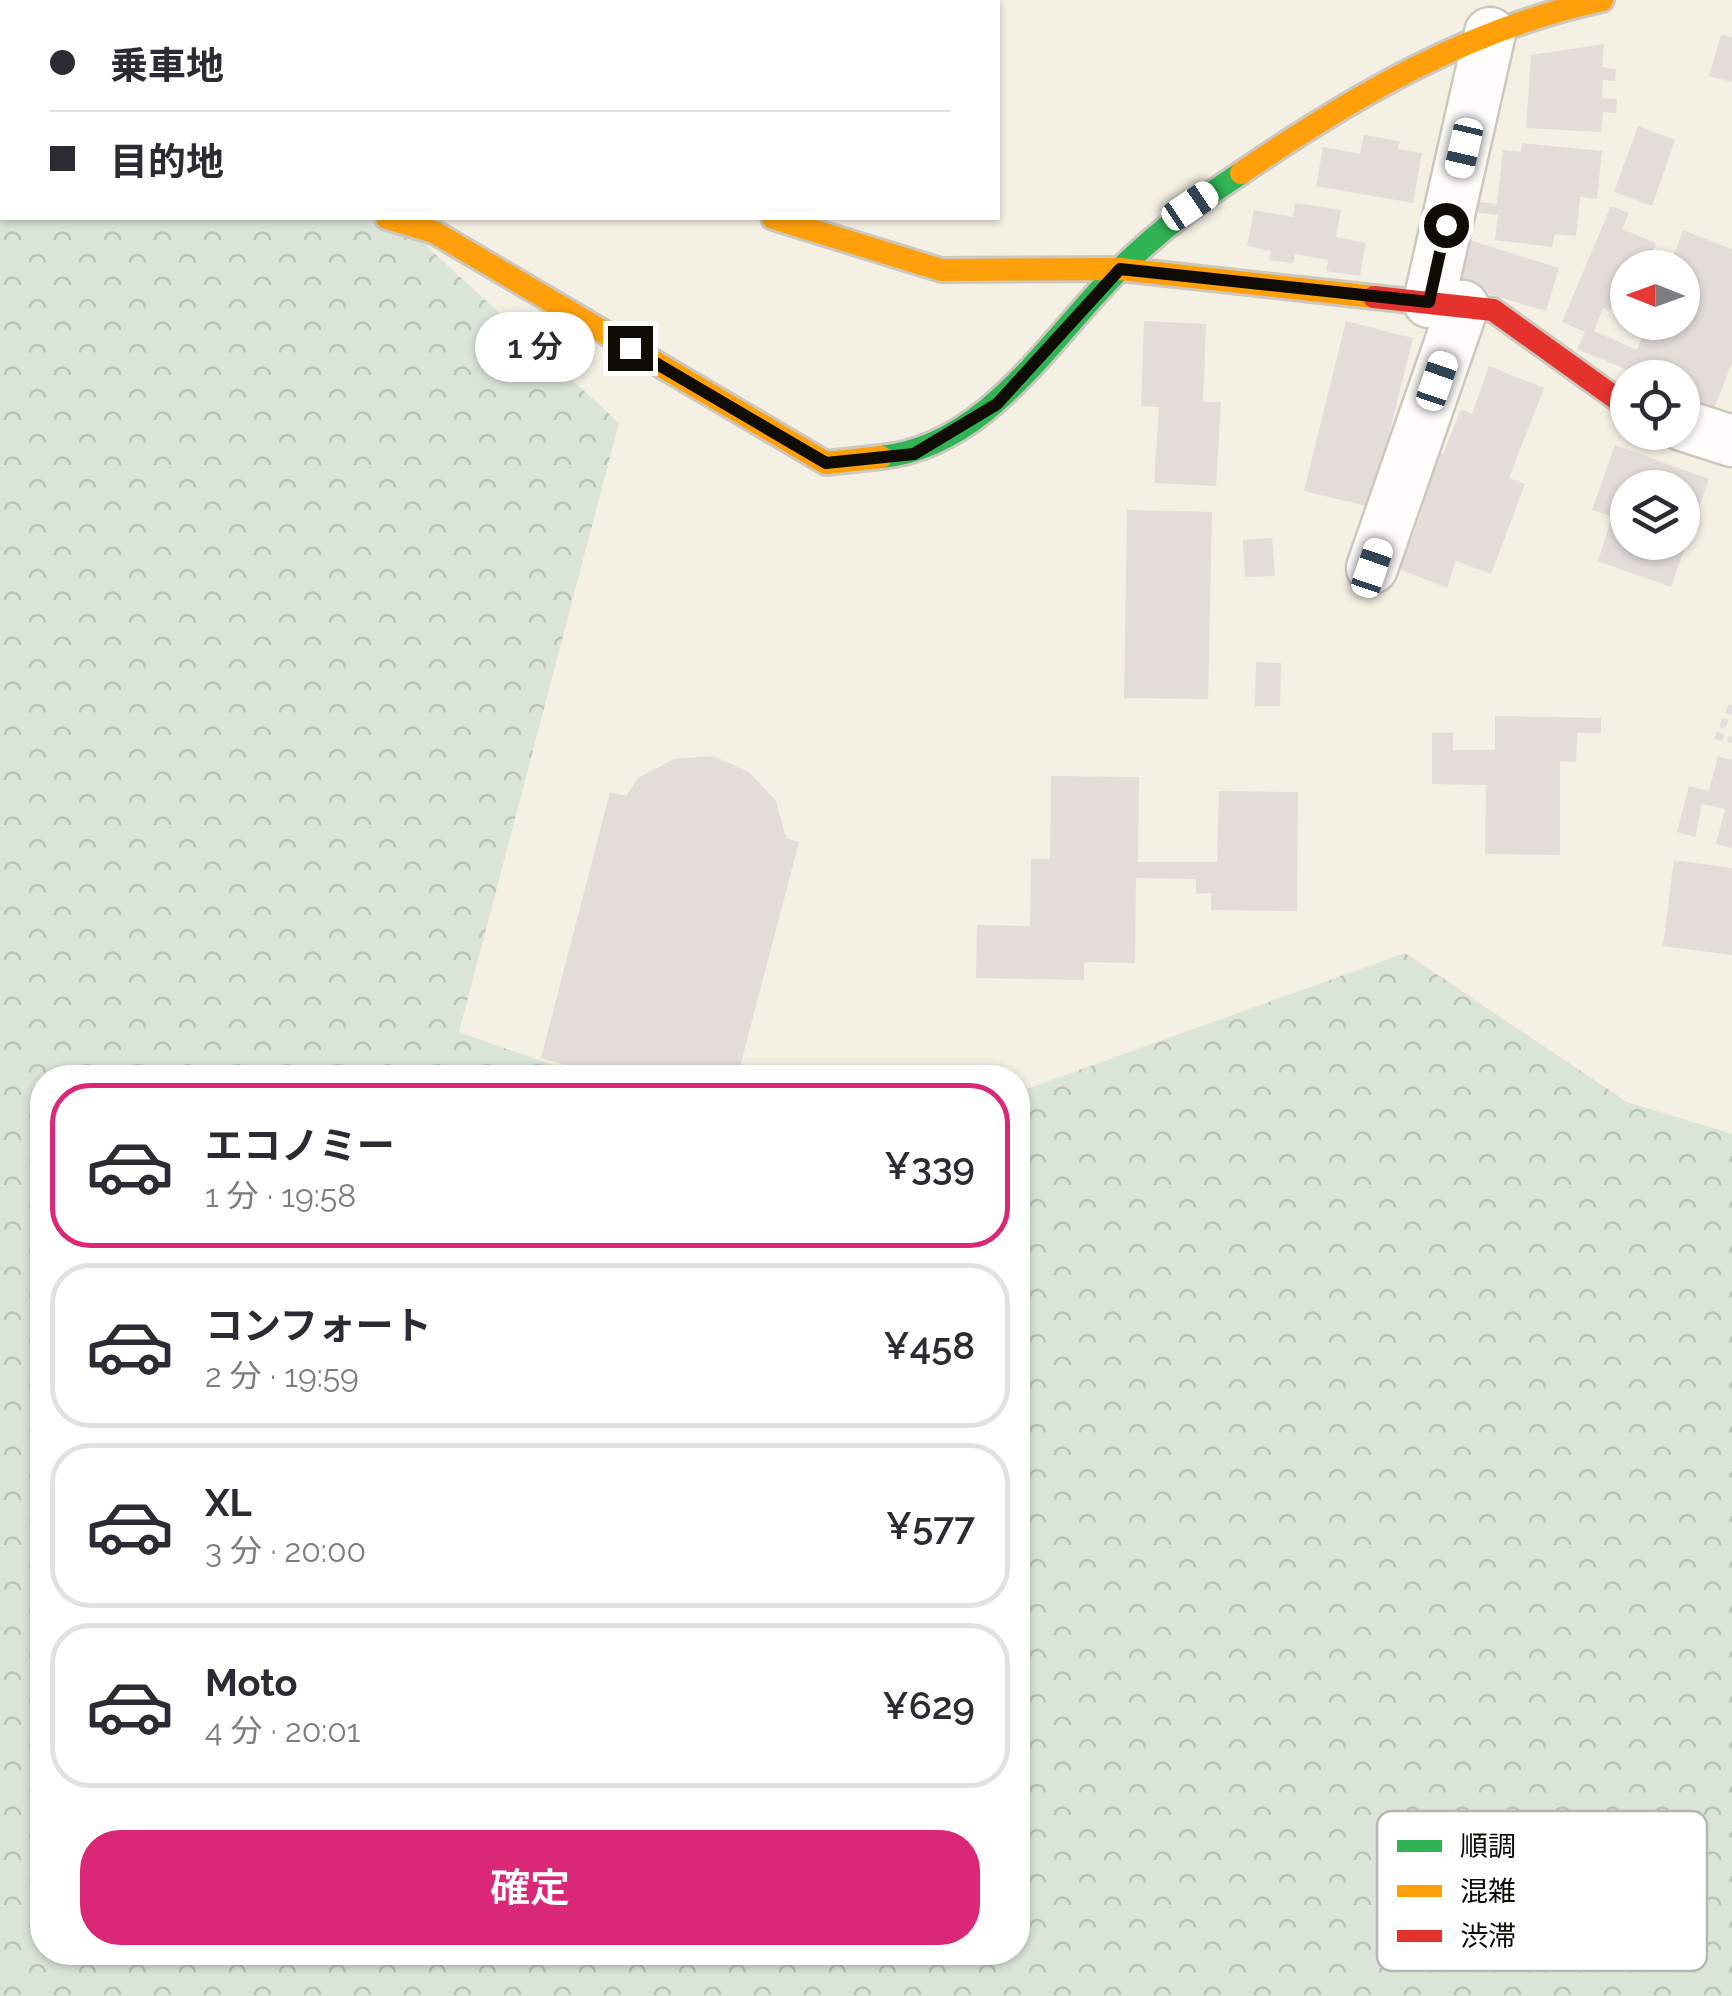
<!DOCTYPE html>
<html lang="ja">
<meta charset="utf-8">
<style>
:root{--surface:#fff;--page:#f7f7f7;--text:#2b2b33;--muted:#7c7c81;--line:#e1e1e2;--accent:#db2777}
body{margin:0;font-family:Raleway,"Noto Sans JP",sans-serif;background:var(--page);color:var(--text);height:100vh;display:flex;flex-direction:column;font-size:38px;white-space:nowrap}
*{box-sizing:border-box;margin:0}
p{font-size:32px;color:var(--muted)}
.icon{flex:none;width:55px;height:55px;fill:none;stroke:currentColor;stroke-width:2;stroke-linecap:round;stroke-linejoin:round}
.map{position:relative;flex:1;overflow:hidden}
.side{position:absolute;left:30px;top:1065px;width:1000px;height:900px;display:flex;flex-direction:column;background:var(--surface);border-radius:40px;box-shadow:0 2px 8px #0004}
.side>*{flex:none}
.top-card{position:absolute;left:0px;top:0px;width:1000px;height:220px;box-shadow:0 2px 8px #0004;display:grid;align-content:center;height:220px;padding:0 50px;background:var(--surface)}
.needle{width:65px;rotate:271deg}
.tools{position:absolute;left:1610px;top:250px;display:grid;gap:20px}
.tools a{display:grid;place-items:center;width:90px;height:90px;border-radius:50%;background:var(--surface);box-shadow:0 2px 8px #0004;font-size:50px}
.end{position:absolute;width:45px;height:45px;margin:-22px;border:12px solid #0e0c05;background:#fff;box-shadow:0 0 0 5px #fff}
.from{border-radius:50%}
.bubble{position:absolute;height:70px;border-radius:35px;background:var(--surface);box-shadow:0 2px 8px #0004;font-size:32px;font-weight:600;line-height:70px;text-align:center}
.car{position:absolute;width:30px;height:60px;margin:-30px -15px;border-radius:12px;box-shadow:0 0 8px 2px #0007;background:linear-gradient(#fff 24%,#345 0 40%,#fff 0 76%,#345 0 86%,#fff 0)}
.top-card b{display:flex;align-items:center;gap:35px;height:95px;font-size:38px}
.top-card b+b{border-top:2px solid var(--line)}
.top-card i{width:25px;height:25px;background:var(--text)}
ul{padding:18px 0 0;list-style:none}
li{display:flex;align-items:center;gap:30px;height:165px;margin:0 20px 15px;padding:0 30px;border:5px solid var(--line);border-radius:40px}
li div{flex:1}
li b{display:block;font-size:38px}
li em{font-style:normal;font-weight:600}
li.active{border-color:var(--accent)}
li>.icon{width:90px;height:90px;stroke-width:1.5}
.primary-button{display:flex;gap:20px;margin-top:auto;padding:20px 50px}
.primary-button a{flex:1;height:115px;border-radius:40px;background:var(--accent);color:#fff;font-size:40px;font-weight:600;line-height:115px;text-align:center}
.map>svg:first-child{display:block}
</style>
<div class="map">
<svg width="1732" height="1996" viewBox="0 0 1732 1996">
<defs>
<pattern id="forest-crowns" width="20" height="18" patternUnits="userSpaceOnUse" patternTransform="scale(2.5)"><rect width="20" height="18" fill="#dae5d8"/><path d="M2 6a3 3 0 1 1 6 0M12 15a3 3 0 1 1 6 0" fill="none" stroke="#bac3b8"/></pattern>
</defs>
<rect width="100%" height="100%" fill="#f5f0e4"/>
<path fill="url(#forest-crowns)" d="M0,0l162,2h-160v216h394l223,205 -160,609 128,45 -545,1v874h976v-860l387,-139 222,149 105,32v862h-1732z"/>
<path fill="#e3dcd9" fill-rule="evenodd" d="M1721,35l11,2v45l-23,-6z
M1604,44l-2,23 14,2 -1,12 -12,-1 -1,18 15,1 -1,14 -13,-1 -2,20 -75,-4 5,-73z
M1638,126l37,14 -23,66 -38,-14z
M1364,135l36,6 -2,8 24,4 -9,50 -97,-17 7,-39 37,7z
M1522,143l80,8 -5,48 -17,-2 -4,39 -21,-2 -3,13 -57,-7 3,-25 -27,-3 1,-11 25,3 6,-54 18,2z
M1295,203l46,7 -5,27 30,6 -6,33 -34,-5 2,-11 -33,-6 -2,9 -24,-3 2,-9 -24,-5 7,-36 39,7z
M1611,206l18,7 -7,16 34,14 -10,25h-18v21l-8,-3 -10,25 -7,-3 -9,23 43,19 11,-28h34v-54h-13l14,-38 49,19v114l-18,46 -32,-12v-19h-51l-1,-7 -53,-22 8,-17 -23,-10z
M1469,240l90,28 -13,43 -91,-27z
M1144,321l62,3 -3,78h18l-5,84 -62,-3 5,-76 -18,-1z
M1346,321l67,17 -42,169 -67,-16z
M1489,366l55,22 -35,90 16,6 -34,90 -35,-13 -9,27 -48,-19 23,-57 -11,-5 22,-57 10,4 18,-45 11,5z
M1615,445l94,34 -38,108 -73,-26 14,-44 -20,-7zM1628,488h54v54h-54z
M1127,510l85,2 -4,187 -84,-1z
M1272,538l3,38 -30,1 -2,-37z
M1256,662l25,1 -1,43h-25z
M1495,716l106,2v15h-24l-1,29 -16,-1v94l-75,-1 1,-69 -54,-1v-51h21v17h42z
M713,756l36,16 27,29 10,37 13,4 -62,236h-125l-71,-20 69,-266 16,4 12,-18 36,-19z
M1718,756l14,4v88l-16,-4 9,-35 -23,-5 -7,33 -18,-5 12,-46 20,5z
M1051,776l88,1 -1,85h79l2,-71 79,1 -1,119 -86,-1v-17l-15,1v-15l-60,-1 -1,85 -51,-1v18l-108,-2 1,-53 53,1 1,-67h19z
M1674,860l58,8v87l-69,-9z"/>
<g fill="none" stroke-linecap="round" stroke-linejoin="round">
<g stroke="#ccc8bf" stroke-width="55">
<path id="street" d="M398,0l3,2
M464,2v-2
M956,2l1,-2
M0,96l2,1
M1429,302l61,-269
M1682,425l50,16
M1372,568l91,-262"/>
</g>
<g stroke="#ccc8bf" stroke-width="28">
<path id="fast" d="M881,457c108,-11 169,-120 240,-189 37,-36 77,-67 120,-95"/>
</g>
<g stroke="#ccc8bf" stroke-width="28">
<path id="slow" d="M1241,173c113,-77 227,-144 361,-173
M387,218l47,14 392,231 55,-6
M773,218l168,52 179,-1 254,28"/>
</g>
<g stroke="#ccc8bf" stroke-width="28">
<path id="jam" d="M1374,297l119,13 135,97"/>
</g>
<path stroke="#e1dfdc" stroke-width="6" stroke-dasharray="10 5" stroke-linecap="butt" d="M1732,705l-14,32 14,3"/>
<use href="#street" stroke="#fefdfb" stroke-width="50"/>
<use href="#fast" stroke="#30b455" stroke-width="22"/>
<use href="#slow" stroke="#ff9f0a" stroke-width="22"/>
<use href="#jam" stroke="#e5322d" stroke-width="22"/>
</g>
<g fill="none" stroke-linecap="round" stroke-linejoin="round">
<path stroke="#0e0c05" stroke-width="12" d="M630,348l196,115 88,-9 83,-50 123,-135 309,33 17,-77"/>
</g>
<rect x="1377" y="1811" width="330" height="160" rx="15" fill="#fff" stroke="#b7b6b4" stroke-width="2.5"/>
<rect x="1397" y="1840" width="45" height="12" fill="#30b455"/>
<rect x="1397" y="1885" width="45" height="12" fill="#ff9f0a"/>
<rect x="1397" y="1930" width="45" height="12" fill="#e5322d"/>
<g font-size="28" fill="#0e0c05">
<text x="1460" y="1856">順調</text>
<text x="1460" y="1901">混雑</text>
<text x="1460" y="1946">渋滞</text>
</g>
</svg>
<div class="tools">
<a><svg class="needle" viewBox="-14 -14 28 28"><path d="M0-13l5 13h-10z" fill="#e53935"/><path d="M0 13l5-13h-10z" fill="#7c7c81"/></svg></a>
<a><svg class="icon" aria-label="locate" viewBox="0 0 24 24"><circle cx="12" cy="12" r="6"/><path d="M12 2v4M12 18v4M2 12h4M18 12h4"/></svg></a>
<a><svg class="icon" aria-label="layers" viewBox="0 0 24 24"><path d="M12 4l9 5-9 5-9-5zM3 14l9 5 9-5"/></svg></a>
</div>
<i class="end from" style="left:1446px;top:225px"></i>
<i class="end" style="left:630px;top:348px"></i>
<div class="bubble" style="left:475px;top:312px;width:120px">1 分</div>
<i class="car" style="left:1464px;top:148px;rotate:193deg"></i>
<i class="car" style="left:1190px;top:206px;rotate:56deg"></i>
<i class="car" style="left:1437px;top:381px;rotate:19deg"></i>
<i class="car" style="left:1372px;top:568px;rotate:19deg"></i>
<div class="top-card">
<b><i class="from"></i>乗車地</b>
<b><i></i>目的地</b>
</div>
<section class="side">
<ul>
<li class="active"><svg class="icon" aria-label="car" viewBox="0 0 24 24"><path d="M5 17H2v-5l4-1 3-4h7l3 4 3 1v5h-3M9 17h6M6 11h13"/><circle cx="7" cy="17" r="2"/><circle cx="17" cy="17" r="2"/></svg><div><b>エコノミー</b><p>1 分 · 19:58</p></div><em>¥339</em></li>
<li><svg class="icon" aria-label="car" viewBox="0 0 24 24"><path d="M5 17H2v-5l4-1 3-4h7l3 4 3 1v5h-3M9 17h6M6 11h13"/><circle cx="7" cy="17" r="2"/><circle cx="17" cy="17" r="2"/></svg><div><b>コンフォート</b><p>2 分 · 19:59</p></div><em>¥458</em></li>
<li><svg class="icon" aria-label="car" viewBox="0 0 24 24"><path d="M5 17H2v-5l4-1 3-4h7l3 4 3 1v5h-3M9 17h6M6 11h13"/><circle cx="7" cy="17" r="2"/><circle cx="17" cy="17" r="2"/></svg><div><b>XL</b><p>3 分 · 20:00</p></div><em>¥577</em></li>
<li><svg class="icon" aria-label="car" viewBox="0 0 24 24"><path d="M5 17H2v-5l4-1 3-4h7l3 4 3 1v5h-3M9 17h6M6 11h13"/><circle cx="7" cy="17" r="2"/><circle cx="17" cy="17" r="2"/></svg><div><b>Moto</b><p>4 分 · 20:01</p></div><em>¥629</em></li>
</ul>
<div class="primary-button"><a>確定</a></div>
</section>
</div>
